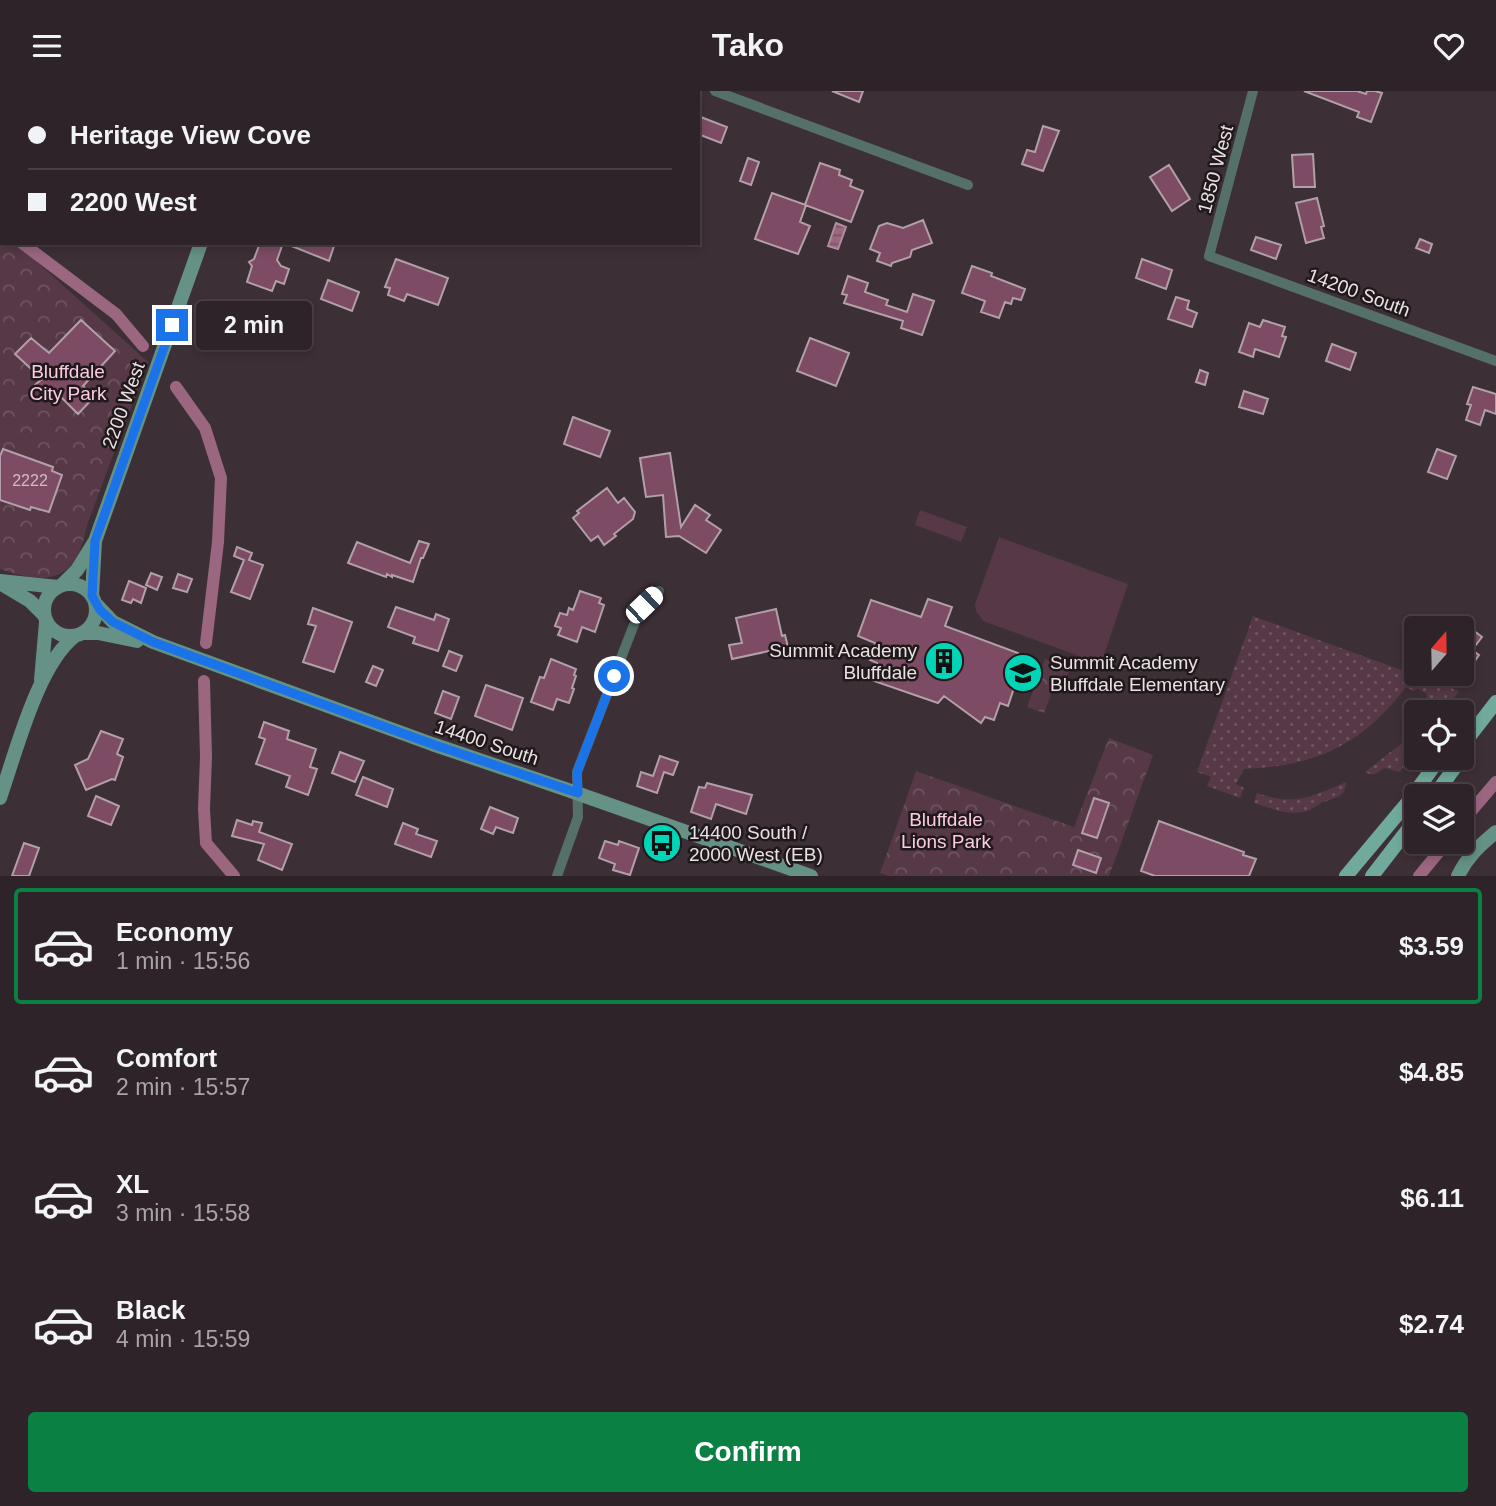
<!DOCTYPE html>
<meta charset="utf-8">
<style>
:root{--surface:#2e2328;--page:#362b30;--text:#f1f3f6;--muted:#a7a4a8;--line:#494045;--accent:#0b8043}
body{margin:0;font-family:Helvetica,sans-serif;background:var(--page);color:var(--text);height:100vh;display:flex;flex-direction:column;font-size:26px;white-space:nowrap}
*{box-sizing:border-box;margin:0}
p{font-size:23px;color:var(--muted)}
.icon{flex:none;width:38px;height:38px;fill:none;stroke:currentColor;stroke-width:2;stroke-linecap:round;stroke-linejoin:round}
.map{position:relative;height:785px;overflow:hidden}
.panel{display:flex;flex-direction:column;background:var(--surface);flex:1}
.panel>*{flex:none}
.hud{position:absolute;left:0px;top:0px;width:700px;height:154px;box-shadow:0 4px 10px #0003,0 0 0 2px var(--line);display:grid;align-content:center;height:154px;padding:0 28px;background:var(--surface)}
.needle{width:46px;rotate:20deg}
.buttons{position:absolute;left:1404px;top:525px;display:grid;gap:14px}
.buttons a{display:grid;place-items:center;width:70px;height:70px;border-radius:7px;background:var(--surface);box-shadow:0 4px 10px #0003,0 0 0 2px var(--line);font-size:35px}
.end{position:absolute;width:32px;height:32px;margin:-16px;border:9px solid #1a73e8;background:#fff;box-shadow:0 0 0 4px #fff}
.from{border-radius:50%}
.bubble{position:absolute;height:49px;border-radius:7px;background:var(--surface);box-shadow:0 4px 10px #0003,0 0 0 2px var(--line);font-size:23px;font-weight:800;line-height:49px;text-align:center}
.car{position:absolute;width:21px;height:42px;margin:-21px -10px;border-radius:9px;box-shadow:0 0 5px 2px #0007;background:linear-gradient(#fff 24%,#345 0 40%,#fff 0 76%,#345 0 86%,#fff 0)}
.hud b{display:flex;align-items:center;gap:24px;height:66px;font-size:26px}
.hud b+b{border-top:2px solid var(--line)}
.hud i{width:18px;height:18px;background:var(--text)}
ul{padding:12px 0 0;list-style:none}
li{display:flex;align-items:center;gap:21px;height:116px;margin:0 14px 10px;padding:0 14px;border:4px solid transparent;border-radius:7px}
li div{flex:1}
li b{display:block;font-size:26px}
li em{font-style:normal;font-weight:800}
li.selected{border-color:var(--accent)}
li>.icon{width:63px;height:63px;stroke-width:1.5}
.primary-button{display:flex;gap:14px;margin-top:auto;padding:14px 28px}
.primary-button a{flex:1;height:80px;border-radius:7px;background:var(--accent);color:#fff;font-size:28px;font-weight:800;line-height:80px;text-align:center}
header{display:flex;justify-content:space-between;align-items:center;height:91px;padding:0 28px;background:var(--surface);font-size:32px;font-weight:800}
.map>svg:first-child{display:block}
</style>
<header><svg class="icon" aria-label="menu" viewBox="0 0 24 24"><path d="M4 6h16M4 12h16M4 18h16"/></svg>Tako<svg class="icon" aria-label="heart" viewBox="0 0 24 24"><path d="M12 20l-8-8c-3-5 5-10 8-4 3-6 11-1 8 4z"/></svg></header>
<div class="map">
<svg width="1496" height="785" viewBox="0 0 1496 785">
<defs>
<pattern id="grass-dots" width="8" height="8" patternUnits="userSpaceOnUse" patternTransform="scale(1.75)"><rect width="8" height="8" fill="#563847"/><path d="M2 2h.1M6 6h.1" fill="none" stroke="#6e5461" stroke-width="1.8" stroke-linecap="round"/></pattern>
<pattern id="park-crowns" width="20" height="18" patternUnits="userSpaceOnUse" patternTransform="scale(1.75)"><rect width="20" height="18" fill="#563847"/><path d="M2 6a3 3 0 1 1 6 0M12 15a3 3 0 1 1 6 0" fill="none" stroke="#6e5461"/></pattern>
<pattern id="water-rules" width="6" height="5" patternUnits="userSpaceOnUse" patternTransform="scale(1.75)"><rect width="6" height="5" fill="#9b667f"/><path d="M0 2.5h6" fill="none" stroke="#755765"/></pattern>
</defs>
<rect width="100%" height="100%" fill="#3d2f36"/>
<path fill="url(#grass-dots)" d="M1253,525l206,75 -15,21h-15l6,-9 -8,-4v-5l-9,-5 -5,2 -7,-4c-45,59 -90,79 -162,82l-8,15 8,4 -4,10 -33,-12 4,-9 -14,-5z
M1416,637v23l-16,21 -16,-4c-7,5 -11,9 -19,4l36,-28z
M1346,691c0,15 -11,16 -23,20 -6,3 -12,9 -20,10 -17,3 -33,-4 -49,-9l3,-10c36,13 55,4 89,-11z"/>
<path fill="url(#park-crowns)" d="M0,138l2,14h14l132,119 -61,163c-10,55 -37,62 -87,44z
M1045,568l25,9 -9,24 -8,-3 -9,24 -17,-6z
M1109,647l44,17 -44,121h-221l-8,-3 36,-102 158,56z"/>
<path fill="#563847" d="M920,419l47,17 -6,15 -46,-17z
M999,446l129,47 -27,80 -118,-43 -7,-10 -1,-7z"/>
<path fill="url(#water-rules)" stroke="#b38b9e" stroke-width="2" d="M836,132l10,4 -8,22 -10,-3z"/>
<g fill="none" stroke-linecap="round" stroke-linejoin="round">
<path stroke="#9b667f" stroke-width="12" d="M0,132l2,2
M22,152l94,71 27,32
M176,296l29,41 16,50 -3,64 -12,101
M204,590l2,76 -2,52 2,34 28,33
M1461,732l35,-41
M1419,785l28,-34"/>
</g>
<path fill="#7d4b64" stroke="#b2a0a8" stroke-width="2" d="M832,0h31l-4,11z
M1304,0h53l9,3 1,-3h8l7,2 -11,29 -14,-5 2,-5z
M698,25l29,11 -6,16 -23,-9z
M1043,35l16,5 -16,40 -21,-7 5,-14 8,2z
M1313,63l2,33h-21l-2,-32z
M748,67l11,4 -8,23 -11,-4z
M820,72l20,7 -1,5 13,5 -2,6 13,5 -12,31 -46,-17z
M1169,74l21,34 -18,12 -22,-34z
M772,102l34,12 -6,17 10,4 -12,28 -43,-15z
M1317,107l7,28 -3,1 3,11 -18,5 -10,-40z
M923,129l9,23 -20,7 -2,7 -18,6 -1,3 -14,-5 3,-8 -10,-4 9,-23 8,-3 16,5z
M1256,146l25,8 -5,14 -25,-9z
M1420,148l12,5 -3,9 -13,-5z
M260,152h23l-6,17 4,6 8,3 -5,15 -8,-3 -4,10 -25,-9 5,-16 -3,-4 5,-3z
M284,152h51l-6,18z
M396,168l52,19 -10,27 -31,-11 -3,7 -16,-6 2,-7 -5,-1z
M1142,168l30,11 -6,19 -30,-11z
M972,175l20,7 -1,3 34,13 -4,11 -8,-2 -2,6 -6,-2 -6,16 -18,-6 4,-11 -23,-8z
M848,185l20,7 -3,9 23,8 -2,5 21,7 6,-18 21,7 -12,34 -21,-7 2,-7 -59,-18 3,-8 -5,-1z
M328,189l31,12 -7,19 -31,-12z
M1176,206l13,4 -2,8 10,4 -5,14 -24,-8z
M81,229l34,31 -32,35 11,11 -16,17 -22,-22 -7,6 -14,-13 7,-6 -27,-25 16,-16 18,15z
M1263,229l22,7 -3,9 4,1 -7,20 -24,-8 -2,8 -14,-5 10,-29 11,4z
M810,247l39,15 -13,33 -39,-15z
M1332,253l24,9 -6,17 -24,-9z
M1200,279l8,3 -3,12 -9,-3z
M1473,296l23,7v20l-11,-4 -5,15 -14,-5 5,-15 -4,-1z
M1244,300l24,8 -5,15 -24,-7z
M573,326l37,14 -10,26 -36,-13z
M3,358l50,18 -1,4 10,4 -13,37 -18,-5 -1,3 -30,-10v-44z
M1437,358l19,7 -9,23 -19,-7z
M670,362l11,74 14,-22 15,10 -4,5 15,10 -15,23 -27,-17 -13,1 -3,-42 -17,2 -6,-39z
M607,397l11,15 6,-5 11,14 -2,7 -19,15 2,2 -12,9 -6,-9 -7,5 -18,-23 6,-5 -2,-2z
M419,450l10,3 -6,14h-2l-8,24 -21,-7v2l-5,-3 -1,3 -38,-14 9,-21 53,21z
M237,456l15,6 -3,7 14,5 -13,34 -19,-7 13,-32 -10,-4z
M151,482l11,4 -5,13 -11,-5z
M178,483l14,5 -5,13 -14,-4z
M129,490l17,7 -5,15 -8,-4 -2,4 -9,-3z
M580,500l21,7 -2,5 5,2 -9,27 -13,-5 -5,15 -19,-7 3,-7 -6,-2 5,-13 7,2 2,-7 4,2z
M928,508l24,8 -7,19 73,27 -5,15 7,2 -12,36 -8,-3 -6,17 -9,-3 -4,6 -37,-27 -6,7 -67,-23 6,-17 -7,-3 5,-17 -17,-7 13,-36 50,17z
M396,516l38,13 2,-6 13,5 -11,32 -25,-8 2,-6 -27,-10z
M313,517l39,14 -18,50 -31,-10 13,-36 -8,-2z
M776,518l6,27 3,-1 3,12 -56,12 -3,-14 13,-2 -6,-25z
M1469,536l13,10 -10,13 7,5 -9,13 -3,-2 -6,8v-27l4,-5 -4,-4z
M449,560l13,5 -6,15 -13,-5z
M551,568l25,10 -2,6 2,1 -4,12 2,1 -5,14 -12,-4 -4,11 -22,-8 9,-25 4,1z
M373,575l10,4 -7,16 -10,-4z
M486,594l37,13 -11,32 -37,-14z
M443,600l16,6 -8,22 -16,-6z
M264,631l25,9 -2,8 29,10 -6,18 7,2 -9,26 -22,-8 4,-11 -34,-12 9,-25 -6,-2z
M101,640l22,8 -6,15 6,3 -8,23 -3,-1 -26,11 -11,-25 13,-6z
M340,661l24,9 -9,21 -23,-9z
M660,665l18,6 -5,13 -9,-3 -7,21 -20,-7 4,-14 12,4z
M363,686l30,12 -6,18 -31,-12z
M707,692l45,12 -6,19 -30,-10 -5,15 -20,-7 8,-25 6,1z
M96,705l23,10 -8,19 -23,-9z
M1094,707l15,5 -12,35 -15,-5z
M490,716l28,11 -5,15 -17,-6 -3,7 -12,-5z
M237,729l15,5 1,-4 9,2 -3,9 33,12 -10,26 -24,-10 6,-16 -32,-8z
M1159,730l85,31 -1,3 13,4 -7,17h-94l-14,-5z
M403,732l15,6 -2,5 21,7 -6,16 -36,-13z
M605,750l13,4 1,-4 20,7 -9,27 -17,-5 2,-6 -16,-6z
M24,752l15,5 -10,28h-17z
M1078,759l23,8 -5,15 -23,-8z"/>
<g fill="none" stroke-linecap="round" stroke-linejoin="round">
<path stroke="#547069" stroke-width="10" d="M715,0l253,94
M1253,0l-44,165 287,105
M557,785l21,-59 -1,-45 63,-163 19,-18"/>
<path stroke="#659186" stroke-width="14" d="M257,2l1,-2
M0,490l58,6
M0,492l30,18 14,14
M44 519a26 26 0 1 1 52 0a26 26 0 1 1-52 0Z
M62,494l15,-15 18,-29 106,-298
M92,505l3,-55
M95,512l18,19 40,20 279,102 133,45 246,87
M83,542h15l39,8
M41,589l5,-58
M0,707c16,-46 38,-134 75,-162
M1458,785c9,-19 21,-30 38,-44"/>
<path stroke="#70aa9c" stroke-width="14" d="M1463,649l6,-3 27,-35
M1434,705l30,-41 5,-18
M1346,785l62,-74 32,-44
M1372,785l44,-57"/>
</g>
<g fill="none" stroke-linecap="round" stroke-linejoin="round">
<path stroke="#1a73e8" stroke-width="9" d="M172,234l-77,216 -3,55 8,14 13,12 40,20 279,102 146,49 -1,-21 37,-96"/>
</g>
<defs>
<g id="building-disc" transform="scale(2.0125)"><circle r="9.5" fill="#00d5b7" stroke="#20191c"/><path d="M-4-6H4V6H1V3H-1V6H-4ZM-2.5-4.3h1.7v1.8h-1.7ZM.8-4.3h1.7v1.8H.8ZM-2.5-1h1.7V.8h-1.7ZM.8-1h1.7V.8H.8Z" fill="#111"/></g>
<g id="school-disc" transform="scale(2.0125)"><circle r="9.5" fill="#00d5b7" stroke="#20191c"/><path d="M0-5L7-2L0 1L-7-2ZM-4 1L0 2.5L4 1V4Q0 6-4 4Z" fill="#111"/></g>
<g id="bus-disc" transform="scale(2.0125)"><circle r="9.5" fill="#00d5b7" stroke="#20191c"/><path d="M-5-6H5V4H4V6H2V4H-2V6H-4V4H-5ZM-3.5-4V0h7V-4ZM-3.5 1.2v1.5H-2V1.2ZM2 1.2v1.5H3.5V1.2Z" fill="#111"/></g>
</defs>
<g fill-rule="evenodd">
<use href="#building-disc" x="944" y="570"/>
<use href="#school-disc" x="1023" y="582"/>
<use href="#bus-disc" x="662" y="752"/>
</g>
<g text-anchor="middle" stroke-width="5" stroke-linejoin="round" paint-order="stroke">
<g font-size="16" fill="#d0bcc5">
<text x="30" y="395">2222</text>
</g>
<g font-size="19" fill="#ebe1e5" stroke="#20191c">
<text transform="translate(1215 78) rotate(-75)" y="7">1850 West</text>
<text transform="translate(1359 201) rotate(20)" y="7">14200 South</text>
<text transform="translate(123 314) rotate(-70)" y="7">2200 West</text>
<text transform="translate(487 651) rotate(18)" y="7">14400 South</text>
</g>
<g font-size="19" fill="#fccae1" stroke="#20191c">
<text x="68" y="287">Bluffdale<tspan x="68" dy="22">City Park</tspan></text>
<text x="946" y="735">Bluffdale<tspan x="946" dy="22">Lions Park</tspan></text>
</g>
<g font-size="19" fill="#ebe1e5" stroke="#20191c" text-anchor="start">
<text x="917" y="566" text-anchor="end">Summit Academy<tspan x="917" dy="22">Bluffdale</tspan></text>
<text x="1050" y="578">Summit Academy<tspan x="1050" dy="22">Bluffdale Elementary</tspan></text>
<text x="689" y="748">14400 South /<tspan x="689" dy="22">2000 West (EB)</tspan></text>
</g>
</g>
</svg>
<div class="buttons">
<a><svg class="needle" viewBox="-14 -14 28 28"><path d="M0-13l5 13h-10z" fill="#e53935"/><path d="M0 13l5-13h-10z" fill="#a7a4a8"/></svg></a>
<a><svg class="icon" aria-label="locate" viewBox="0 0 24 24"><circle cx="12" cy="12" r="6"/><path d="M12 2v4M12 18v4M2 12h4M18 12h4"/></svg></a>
<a><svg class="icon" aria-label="layers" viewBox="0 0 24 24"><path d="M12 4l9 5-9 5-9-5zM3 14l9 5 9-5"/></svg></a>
</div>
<i class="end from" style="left:614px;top:585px"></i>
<i class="end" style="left:172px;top:234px"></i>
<div class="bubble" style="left:196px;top:210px;width:116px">2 min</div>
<i class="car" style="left:644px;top:514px;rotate:46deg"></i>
<div class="hud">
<b><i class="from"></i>Heritage View Cove</b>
<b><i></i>2200 West</b>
</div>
</div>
<section class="panel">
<ul>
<li class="selected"><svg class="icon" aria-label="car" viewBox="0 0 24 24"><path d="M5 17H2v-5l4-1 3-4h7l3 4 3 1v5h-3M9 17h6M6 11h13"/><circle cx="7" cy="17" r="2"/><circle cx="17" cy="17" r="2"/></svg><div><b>Economy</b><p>1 min · 15:56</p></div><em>$3.59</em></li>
<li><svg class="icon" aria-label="car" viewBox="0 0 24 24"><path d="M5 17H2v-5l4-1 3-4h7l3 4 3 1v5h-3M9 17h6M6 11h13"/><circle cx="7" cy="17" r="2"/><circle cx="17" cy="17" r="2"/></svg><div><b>Comfort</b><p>2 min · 15:57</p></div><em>$4.85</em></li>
<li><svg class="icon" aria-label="car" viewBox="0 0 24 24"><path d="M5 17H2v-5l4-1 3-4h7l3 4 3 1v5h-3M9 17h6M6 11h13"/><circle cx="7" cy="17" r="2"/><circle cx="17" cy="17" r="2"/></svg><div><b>XL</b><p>3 min · 15:58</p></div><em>$6.11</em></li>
<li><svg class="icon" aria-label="car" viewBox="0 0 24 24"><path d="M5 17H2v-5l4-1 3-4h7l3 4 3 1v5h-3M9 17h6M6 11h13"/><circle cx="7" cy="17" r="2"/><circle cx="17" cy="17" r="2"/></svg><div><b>Black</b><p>4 min · 15:59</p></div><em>$2.74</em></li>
</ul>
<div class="primary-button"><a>Confirm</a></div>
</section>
